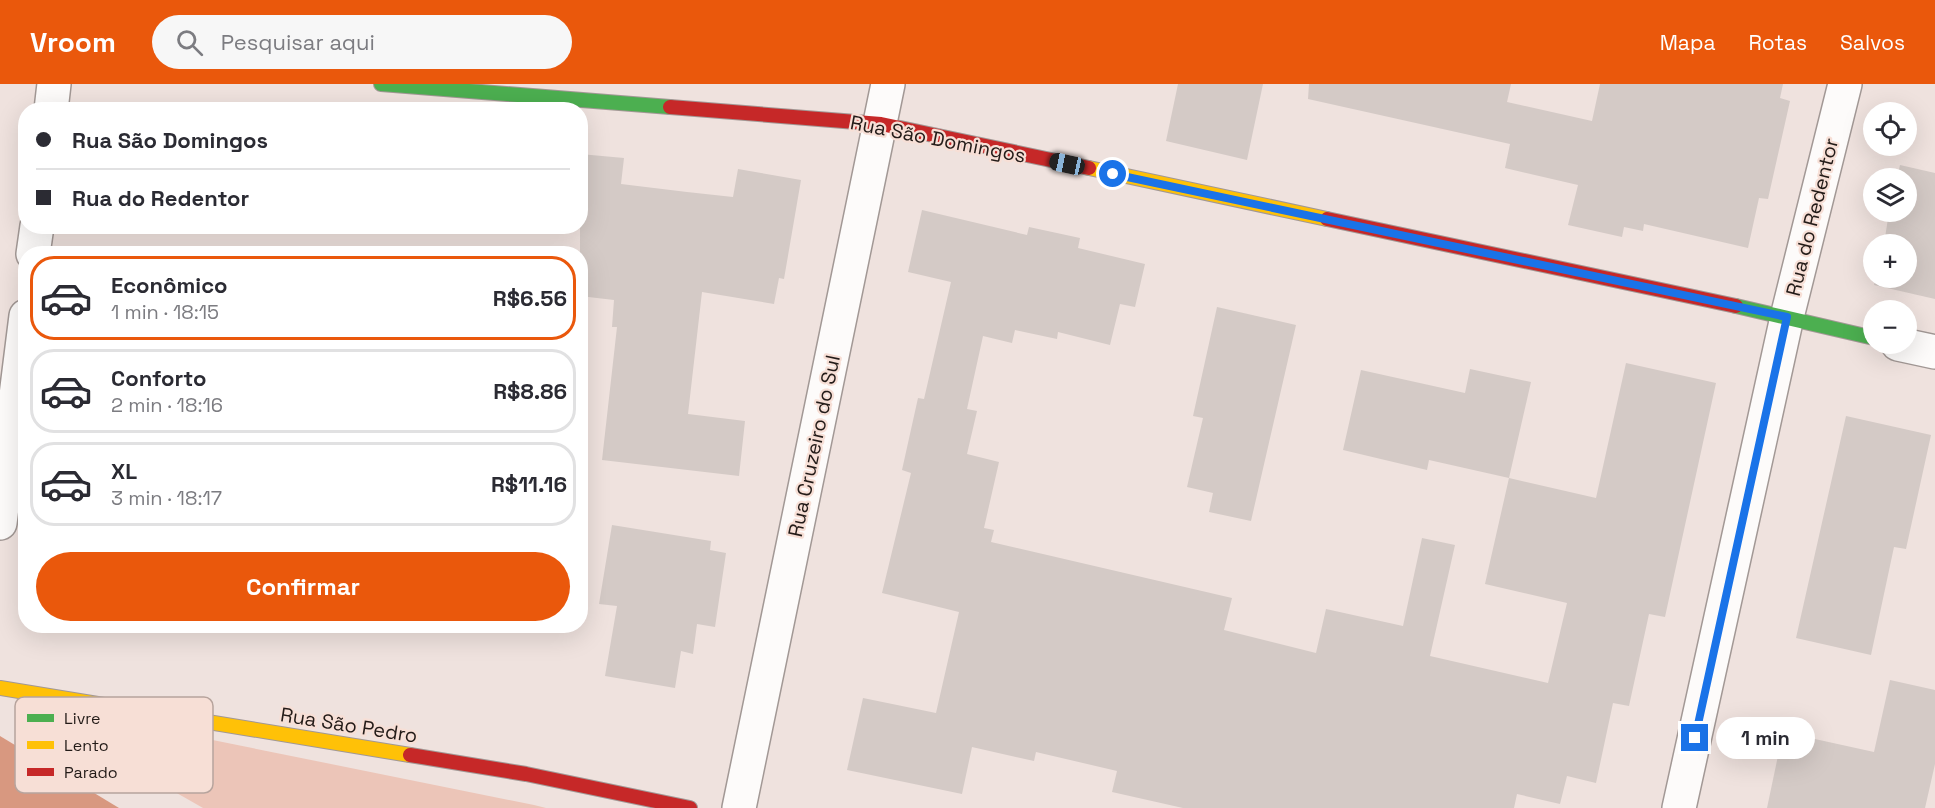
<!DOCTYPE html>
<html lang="pt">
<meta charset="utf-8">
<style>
:root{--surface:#fff;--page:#f7f7f7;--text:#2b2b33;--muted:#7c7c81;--line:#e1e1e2;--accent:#ea580c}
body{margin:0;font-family:"Space Grotesk",sans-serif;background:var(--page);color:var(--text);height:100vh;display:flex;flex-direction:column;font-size:22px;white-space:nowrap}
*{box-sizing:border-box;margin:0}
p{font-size:20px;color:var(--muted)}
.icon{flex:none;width:33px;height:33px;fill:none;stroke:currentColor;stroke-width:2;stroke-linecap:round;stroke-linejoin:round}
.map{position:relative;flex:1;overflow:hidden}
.sheet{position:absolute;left:18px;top:162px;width:570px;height:387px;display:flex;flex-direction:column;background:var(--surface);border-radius:24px;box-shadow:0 6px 24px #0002}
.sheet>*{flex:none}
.hud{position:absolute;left:18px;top:18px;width:570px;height:132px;border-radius:24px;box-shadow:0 6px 24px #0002;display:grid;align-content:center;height:132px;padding:0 18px;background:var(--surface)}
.fabs{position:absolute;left:1863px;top:18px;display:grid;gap:12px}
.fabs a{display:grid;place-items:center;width:54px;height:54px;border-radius:50%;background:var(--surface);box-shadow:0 6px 24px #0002;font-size:30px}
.end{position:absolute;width:27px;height:27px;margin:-14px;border:8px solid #1a73e8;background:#fff;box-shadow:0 0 0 3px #fff}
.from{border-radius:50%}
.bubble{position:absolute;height:42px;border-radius:21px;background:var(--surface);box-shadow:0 6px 24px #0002;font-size:20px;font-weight:600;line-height:42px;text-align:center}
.car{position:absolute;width:18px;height:36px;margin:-18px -9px;border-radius:8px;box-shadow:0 0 4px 2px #0007;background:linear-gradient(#222 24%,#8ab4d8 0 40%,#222 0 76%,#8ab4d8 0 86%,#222 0)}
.hud b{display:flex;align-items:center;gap:21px;height:57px;font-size:22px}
.hud b+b{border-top:2px solid var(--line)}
.hud i{width:15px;height:15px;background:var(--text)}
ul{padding:10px 0 0;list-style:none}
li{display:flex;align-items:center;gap:18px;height:84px;margin:0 12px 9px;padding:0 6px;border:3px solid var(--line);border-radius:24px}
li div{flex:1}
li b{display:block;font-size:22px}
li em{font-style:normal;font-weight:600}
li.selected{border-color:var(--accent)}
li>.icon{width:54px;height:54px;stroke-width:1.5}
.cta{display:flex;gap:12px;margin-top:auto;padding:12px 18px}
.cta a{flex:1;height:69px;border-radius:36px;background:var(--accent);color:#fff;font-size:24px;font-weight:600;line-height:69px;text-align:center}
header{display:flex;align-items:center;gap:36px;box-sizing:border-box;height:84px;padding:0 30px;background:var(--accent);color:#fff}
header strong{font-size:28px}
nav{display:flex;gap:33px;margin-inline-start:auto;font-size:21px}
.search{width:420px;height:54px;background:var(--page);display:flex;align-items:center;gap:15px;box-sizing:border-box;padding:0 21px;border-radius:33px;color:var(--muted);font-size:22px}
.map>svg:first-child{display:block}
</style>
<header>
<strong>Vroom</strong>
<div class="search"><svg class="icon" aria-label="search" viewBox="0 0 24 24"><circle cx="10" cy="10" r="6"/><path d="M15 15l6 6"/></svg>Pesquisar aqui</div>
<nav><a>Mapa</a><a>Rotas</a><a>Salvos</a></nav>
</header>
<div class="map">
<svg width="1935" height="724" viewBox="0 0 1935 724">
<rect width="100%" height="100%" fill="#efe2de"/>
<path fill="#ecc5b8" d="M19,617l515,104 12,3h-343l-163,-93z"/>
<path fill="#d89880" d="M0,652l119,72h-119z"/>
<path fill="#d4cac6" d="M1178,0h85l-16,76 -81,-19z
M1309,0h202l-4,18 85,19 8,-37h183l-3,14 10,3 -22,98 -9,-1 -11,50 -104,-24 -1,7 -19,-4 -2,10 -54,-12 10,-40 -73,-17 5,-24 -202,-45z
M580,70l44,4 -3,26 66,8 46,5 5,-28 63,11 -17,99 -5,-1 -5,26 -72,-12 -14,122 57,7 -6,55 -137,-16 15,-133h-5l2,-27 -34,-4z
M1900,81l35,8v126l-61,-14 2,-7h30v-34h-22l5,-32h17v-34h-9z
M922,126l105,25 2,-8 51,11 -2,10 67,16 -10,43 -15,-3 -10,41 -52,-13 -1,7 -42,-9 -3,13 -29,-7 -16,73 10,2 -10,43 32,8 -15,66 10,2 -3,12 241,56 -8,32 92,23 10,-44 77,17 19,-88 33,7 -25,111 118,27 19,-80 -82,-19 24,-106 87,20 30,-135 90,20 -51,234 -16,-3 -20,92 -16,-3 -17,80 -29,-7 -7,28 -43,-10 -3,14h-331l-71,-16 5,-21 -81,-19 -2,9 -62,-14 -10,47 -115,-24 16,-72 73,15 23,-101 -77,-19 29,-120 -9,-3 16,-72 6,1 27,-117 -43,-10z
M1217,223l79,18 -45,196 -42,-9 4,-19 -26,-6 16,-69 -10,-2z
M1470,285l61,13 -22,96 -80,-18 -2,10 -84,-20 18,-80 104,23z
M1846,332l85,19 -25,114 -12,-2 -23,108 -75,-17z
M612,441l99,16 -1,9 16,3 -11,74 -18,-3 -4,30 -12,-3 -6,37 -70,-12 12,-70 -18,-2z
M1890,596l45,10v74l-10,44h-158l16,-76 91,20z"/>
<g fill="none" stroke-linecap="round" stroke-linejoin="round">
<g stroke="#a29895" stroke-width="36">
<path id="street" d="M51,26l3,-26
M33,170l4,-28
M1898,260l37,8
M0,439l26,-207
M739,724l149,-724
M1679,724l108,-491 58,-233"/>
</g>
<g stroke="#a29895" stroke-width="16">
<path id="fast" d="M381,0l289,23
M1736,222l138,32"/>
</g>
<g stroke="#a29895" stroke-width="16">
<path id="slow" d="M1089,84l238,51
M0,604l410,67"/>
</g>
<g stroke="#a29895" stroke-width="16">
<path id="jam" d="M670,23l211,17 208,44
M1327,135l409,87
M410,671l116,19 164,34"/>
</g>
<use href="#street" stroke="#fdfbfa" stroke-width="33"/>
<use href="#fast" stroke="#4caf50" stroke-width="14"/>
<use href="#slow" stroke="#ffc107" stroke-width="14"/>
<use href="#jam" stroke="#c62828" stroke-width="14"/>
</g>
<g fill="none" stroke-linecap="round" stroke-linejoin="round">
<path stroke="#1a73e8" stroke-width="8" d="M1113,90l674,143 -92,421"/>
</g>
<g text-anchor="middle" stroke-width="4.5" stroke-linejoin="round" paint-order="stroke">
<g font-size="20" fill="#231b18" stroke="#f7dfd6">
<text transform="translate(938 55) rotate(11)" y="7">Rua São Domingos</text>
<text transform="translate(1812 133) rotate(-76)" y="7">Rua do Redentor</text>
<text transform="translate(814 362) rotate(-78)" y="7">Rua Cruzeiro do Sul</text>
<text transform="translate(349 641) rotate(9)" y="7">Rua São Pedro</text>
</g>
</g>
<rect x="15" y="613" width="198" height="96" rx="9" fill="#f7dfd6" stroke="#b7a49d" stroke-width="1.5"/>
<rect x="27" y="630" width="27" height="8" fill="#4caf50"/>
<rect x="27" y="657" width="27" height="8" fill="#ffc107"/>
<rect x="27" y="684" width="27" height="8" fill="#c62828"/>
<g font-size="16" fill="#231b18">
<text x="64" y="640">Livre</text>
<text x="64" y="667">Lento</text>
<text x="64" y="694">Parado</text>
</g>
</svg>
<div class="fabs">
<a><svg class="icon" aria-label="locate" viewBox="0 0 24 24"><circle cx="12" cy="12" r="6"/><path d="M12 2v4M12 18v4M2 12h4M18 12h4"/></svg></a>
<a><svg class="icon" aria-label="layers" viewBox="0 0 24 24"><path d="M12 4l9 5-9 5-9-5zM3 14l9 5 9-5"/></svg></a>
<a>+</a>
<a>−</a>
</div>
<i class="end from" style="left:1113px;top:90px"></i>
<i class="end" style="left:1695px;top:654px"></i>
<div class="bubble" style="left:1716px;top:633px;width:99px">1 min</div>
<i class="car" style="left:1067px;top:80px;rotate:282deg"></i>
<div class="hud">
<b><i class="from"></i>Rua São Domingos</b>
<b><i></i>Rua do Redentor</b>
</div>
<section class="sheet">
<ul>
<li class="selected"><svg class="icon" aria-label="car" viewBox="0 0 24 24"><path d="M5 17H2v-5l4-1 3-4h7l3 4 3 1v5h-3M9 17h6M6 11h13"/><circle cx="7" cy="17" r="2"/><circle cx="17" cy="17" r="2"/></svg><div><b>Econômico</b><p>1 min · 18:15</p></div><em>R$6.56</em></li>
<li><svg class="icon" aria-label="car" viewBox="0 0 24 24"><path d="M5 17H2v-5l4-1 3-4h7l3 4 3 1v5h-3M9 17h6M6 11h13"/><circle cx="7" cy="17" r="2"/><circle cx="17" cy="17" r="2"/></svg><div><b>Conforto</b><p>2 min · 18:16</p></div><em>R$8.86</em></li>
<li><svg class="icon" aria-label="car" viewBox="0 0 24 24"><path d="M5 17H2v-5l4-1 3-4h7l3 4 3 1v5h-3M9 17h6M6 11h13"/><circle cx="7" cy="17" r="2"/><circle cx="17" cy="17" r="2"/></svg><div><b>XL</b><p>3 min · 18:17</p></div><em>R$11.16</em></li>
</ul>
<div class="cta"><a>Confirmar</a></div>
</section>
</div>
